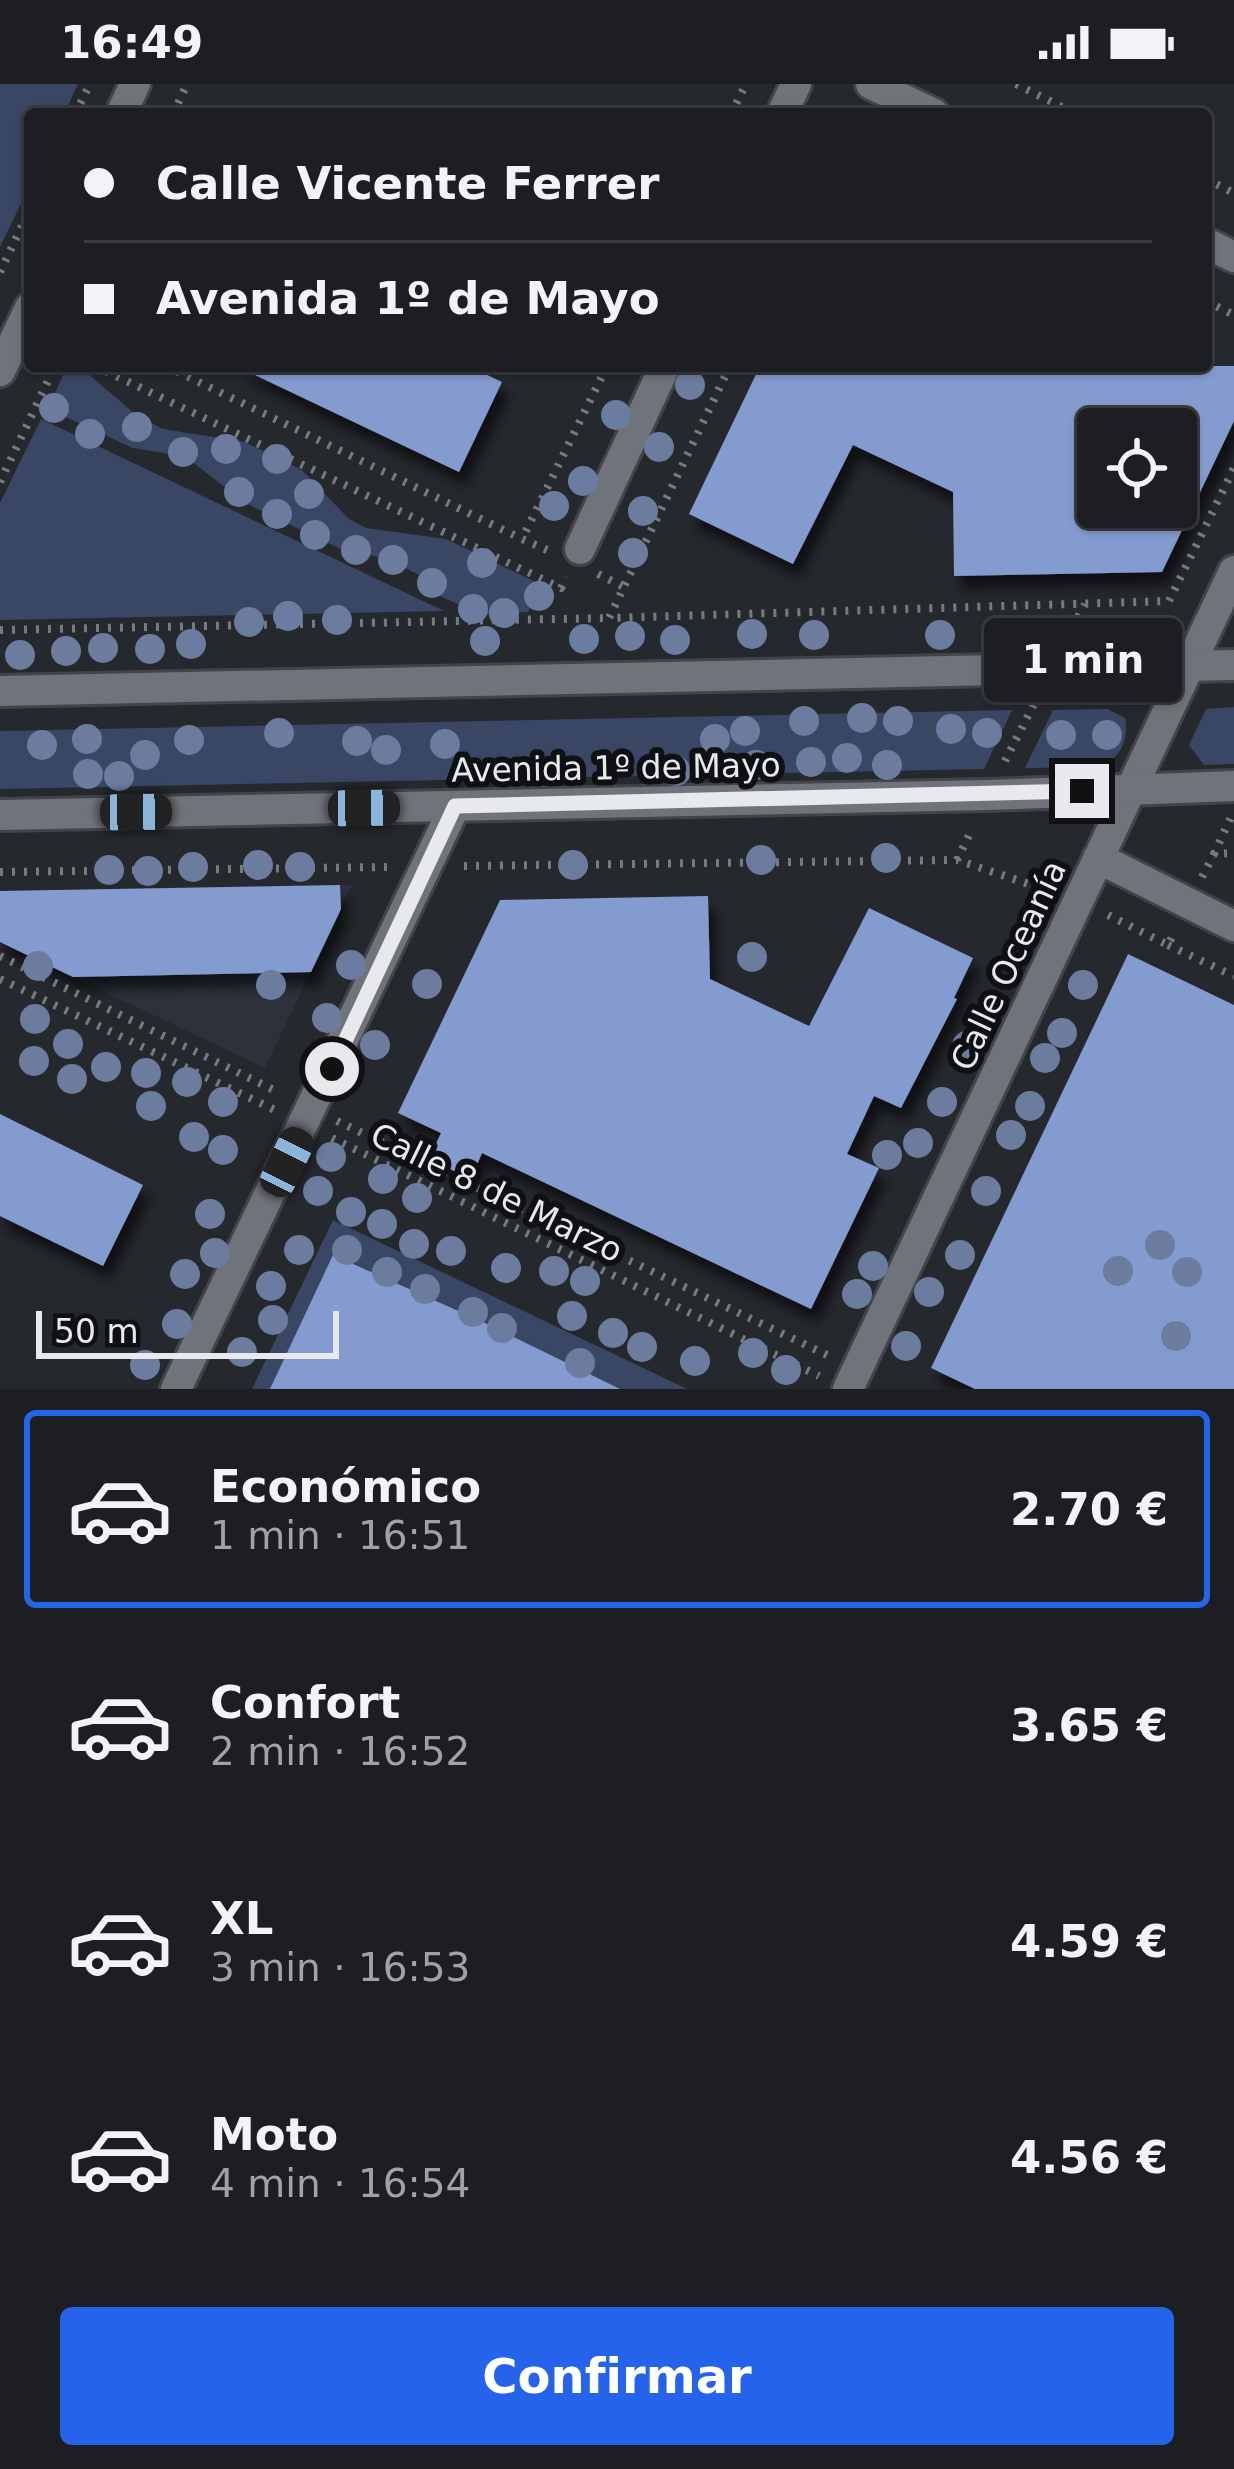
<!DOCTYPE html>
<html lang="es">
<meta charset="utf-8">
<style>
:root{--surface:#1c1e22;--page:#292b2f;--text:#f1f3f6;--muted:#a0a2a5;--line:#3a3c40;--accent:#2563eb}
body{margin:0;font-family:"DejaVu Sans",sans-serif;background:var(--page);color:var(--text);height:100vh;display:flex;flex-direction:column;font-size:45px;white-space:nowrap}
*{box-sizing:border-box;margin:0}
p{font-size:39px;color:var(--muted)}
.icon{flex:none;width:66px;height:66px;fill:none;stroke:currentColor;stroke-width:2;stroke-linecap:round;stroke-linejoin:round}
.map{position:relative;height:1305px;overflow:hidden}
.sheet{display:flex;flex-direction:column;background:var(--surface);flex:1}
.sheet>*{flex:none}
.top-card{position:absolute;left:24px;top:24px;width:1188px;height:264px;border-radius:12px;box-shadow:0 3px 9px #0004,0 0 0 3px var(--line);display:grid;align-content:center;height:264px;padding:0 60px;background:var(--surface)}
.fabs{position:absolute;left:1077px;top:324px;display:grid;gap:24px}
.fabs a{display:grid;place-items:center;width:120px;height:120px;border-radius:12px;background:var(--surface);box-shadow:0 3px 9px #0004,0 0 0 3px var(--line);font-size:60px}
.scale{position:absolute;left:36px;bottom:30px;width:303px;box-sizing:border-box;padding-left:12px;border:6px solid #e7e9ec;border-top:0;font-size:33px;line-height:42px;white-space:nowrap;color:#e7e9ec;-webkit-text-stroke:9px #0f1013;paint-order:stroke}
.end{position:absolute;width:54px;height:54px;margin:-27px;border:15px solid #e7e9ec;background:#111;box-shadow:0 0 0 6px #111}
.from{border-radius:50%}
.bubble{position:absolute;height:84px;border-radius:12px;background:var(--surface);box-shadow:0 3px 9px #0004,0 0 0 3px var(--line);font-size:39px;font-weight:700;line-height:84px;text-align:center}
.car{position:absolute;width:36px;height:72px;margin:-36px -18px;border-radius:15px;box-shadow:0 0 9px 3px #0007;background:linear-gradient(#222 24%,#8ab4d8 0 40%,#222 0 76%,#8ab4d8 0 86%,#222 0)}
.top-card b{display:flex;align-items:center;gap:42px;height:114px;font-size:45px}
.top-card b+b{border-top:3px solid var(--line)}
.top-card i{width:30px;height:30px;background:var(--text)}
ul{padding:21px 0 0;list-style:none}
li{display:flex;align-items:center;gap:36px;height:198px;margin:0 24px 18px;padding:0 36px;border:6px solid transparent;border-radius:12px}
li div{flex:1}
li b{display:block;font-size:45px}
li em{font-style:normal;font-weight:700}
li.current{border-color:var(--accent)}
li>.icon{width:108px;height:108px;stroke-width:1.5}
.cta{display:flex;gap:24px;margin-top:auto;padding:24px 60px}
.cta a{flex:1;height:138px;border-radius:12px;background:var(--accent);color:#fff;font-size:48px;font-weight:700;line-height:138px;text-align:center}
.status{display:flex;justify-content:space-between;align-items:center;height:84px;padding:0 60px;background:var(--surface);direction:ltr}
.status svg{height:33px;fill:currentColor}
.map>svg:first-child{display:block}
</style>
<div class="status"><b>16:49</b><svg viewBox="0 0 49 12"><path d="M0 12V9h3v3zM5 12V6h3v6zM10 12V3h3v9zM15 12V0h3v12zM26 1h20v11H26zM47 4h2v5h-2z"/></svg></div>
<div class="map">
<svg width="1234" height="1305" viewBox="0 0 1234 1305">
<defs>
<filter id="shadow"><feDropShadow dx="7" dy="13" stdDeviation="6" flood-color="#0009"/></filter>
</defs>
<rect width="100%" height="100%" fill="#25282d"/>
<path fill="#2c313b" d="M352,801l-87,183 -265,-126v-51z"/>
<path fill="#3a4764" d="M0,0h78l-14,30h-34v71l-30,62z
M67,282h12l56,48 28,15 82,13 57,28 47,49 17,9 80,11 96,46 -14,27 -47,3 -41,-19 -19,-20 -36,-18 -42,-8 -98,-47 -50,-39 -31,-11 -31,-5 -85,-39z
M41,335l403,192 -444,9v-117z
M1234,623v57l-30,1 -15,-20 17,-36z
M1107,625l18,9c4,21 -4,40 -25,49l-75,1 28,-58z
M1012,626l-28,59 -984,20v-58z
M333,1136l354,169h-435z"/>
<path fill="#849bcf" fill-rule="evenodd" filter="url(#shadow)" d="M236,282h232l34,16 -43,90z
M760,282h474v55l-72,151 -208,4 -1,-84 -100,-47 -60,119 -104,-50zM1098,345h78v78h-78z
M340,801l1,24 -30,63 -238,5 -73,-35v-51z
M708,812l2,83 99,47 60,-118 104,50 -19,40 3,1 -56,109 -27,-12 -27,58 32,14 -68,141 -329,-156 -11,26 -42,-20 12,-26 -43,-20 102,-213z
M1128,870l106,51v384h-259l-44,-21z
M0,1030l143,71 -40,81 -103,-50z
M333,1171l150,67 137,67h-350z"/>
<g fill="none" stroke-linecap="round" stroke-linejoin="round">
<g stroke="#424449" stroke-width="36">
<path id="minor" d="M871,0l63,30
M121,30l14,-30
M782,30l14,-30
M1206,159l28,14
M0,287l30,-63
M580,465l85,-183
M1098,774l136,68
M176,1305l279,-583
M848,1305l386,-818"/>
</g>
<g stroke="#424449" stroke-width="36">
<path id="tertiary" d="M0,607l1234,-26
M0,731l988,-20 246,-9"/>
</g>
<path stroke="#777a7e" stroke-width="8" stroke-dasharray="3 9" stroke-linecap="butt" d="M1016,0l60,30
M75,30l15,-30
M173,30l14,-30
M731,30l15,-30
M1206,95l28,14
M0,188l30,-63
M1206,217l28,14
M95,282l466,222 5,-11
M166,282l356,173
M730,282l-121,252 560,-17 65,-133
M0,398l55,-116
M547,466l-25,-11 85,-173
M598,490l26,13
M0,546l609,-12
M1067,554l18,-34
M1005,677l31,-61
M1214,770l17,-37
M957,776l15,-31
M464,782l493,-6 93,31
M0,788l389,-5
M1202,793l12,-23 20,-1
M1108,831l60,30 6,-12
M1168,861l66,31
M0,872l280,137
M0,895l275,131
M337,1037l490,234
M332,1054l487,238"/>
<use href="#minor" stroke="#707379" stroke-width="30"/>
<use href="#tertiary" stroke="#707379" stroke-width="30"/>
</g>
<g fill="#6c7c9e">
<circle cx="690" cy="301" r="15"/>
<circle cx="54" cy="324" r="15"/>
<circle cx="616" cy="331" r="15"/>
<circle cx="137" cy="343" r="15"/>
<circle cx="90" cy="350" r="15"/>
<circle cx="659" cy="363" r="15"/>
<circle cx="226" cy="365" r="15"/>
<circle cx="183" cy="368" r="15"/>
<circle cx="277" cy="375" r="15"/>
<circle cx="583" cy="397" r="15"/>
<circle cx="239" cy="408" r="15"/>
<circle cx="309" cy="410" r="15"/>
<circle cx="554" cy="422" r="15"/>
<circle cx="643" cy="427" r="15"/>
<circle cx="277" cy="430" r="15"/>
<circle cx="315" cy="451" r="15"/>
<circle cx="356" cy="466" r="15"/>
<circle cx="633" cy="469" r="15"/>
<circle cx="393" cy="476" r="15"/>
<circle cx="482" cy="479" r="15"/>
<circle cx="432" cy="499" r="15"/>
<circle cx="539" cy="512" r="15"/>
<circle cx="473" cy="525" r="15"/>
<circle cx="504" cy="529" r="15"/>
<circle cx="288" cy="532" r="15"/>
<circle cx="337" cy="536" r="15"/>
<circle cx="249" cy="538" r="15"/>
<circle cx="752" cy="550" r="15"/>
<circle cx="814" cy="551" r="15"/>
<circle cx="940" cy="551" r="15"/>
<circle cx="630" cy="552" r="15"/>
<circle cx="584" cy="555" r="15"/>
<circle cx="675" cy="556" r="15"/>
<circle cx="485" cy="557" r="15"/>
<circle cx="191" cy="560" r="15"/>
<circle cx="103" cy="564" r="15"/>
<circle cx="150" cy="565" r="15"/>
<circle cx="66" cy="567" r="15"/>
<circle cx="20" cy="571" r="15"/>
<circle cx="862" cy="634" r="15"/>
<circle cx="804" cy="637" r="15"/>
<circle cx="898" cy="637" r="15"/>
<circle cx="951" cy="645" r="15"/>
<circle cx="745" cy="647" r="15"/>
<circle cx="279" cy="649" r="15"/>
<circle cx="987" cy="649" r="15"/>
<circle cx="1061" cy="651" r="15"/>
<circle cx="1107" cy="651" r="15"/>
<circle cx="87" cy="655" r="15"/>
<circle cx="715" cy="655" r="15"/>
<circle cx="189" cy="656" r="15"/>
<circle cx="357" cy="657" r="15"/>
<circle cx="445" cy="660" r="15"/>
<circle cx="42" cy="661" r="15"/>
<circle cx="386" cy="666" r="15"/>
<circle cx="145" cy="671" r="15"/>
<circle cx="847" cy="674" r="15"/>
<circle cx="811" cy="678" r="15"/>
<circle cx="756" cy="681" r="15"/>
<circle cx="887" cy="681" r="15"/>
<circle cx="676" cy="687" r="15"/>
<circle cx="88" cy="690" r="15"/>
<circle cx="119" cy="692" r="15"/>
<circle cx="886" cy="774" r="15"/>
<circle cx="761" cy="776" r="15"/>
<circle cx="258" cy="781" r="15"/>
<circle cx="573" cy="781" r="15"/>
<circle cx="193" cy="783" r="15"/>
<circle cx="300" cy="783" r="15"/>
<circle cx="109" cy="786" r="15"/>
<circle cx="148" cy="787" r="15"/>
<circle cx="752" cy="873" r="15"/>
<circle cx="351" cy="881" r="15"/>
<circle cx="38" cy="882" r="15"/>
<circle cx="427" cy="900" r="15"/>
<circle cx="271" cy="901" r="15"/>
<circle cx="1083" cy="901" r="15"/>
<circle cx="327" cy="934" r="15"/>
<circle cx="35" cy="935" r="15"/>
<circle cx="1062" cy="949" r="15"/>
<circle cx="68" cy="960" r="15"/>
<circle cx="375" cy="961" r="15"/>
<circle cx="967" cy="962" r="15"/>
<circle cx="1045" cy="974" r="15"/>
<circle cx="34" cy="977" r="15"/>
<circle cx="106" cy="983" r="15"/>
<circle cx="146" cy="989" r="15"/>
<circle cx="72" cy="995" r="15"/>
<circle cx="187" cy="998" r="15"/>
<circle cx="223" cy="1018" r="15"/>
<circle cx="942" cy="1018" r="15"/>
<circle cx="151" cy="1022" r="15"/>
<circle cx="1030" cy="1022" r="15"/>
<circle cx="1011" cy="1051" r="15"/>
<circle cx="194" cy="1053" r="15"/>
<circle cx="918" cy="1059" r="15"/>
<circle cx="223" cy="1066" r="15"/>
<circle cx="887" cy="1071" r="15"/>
<circle cx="331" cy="1073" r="15"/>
<circle cx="383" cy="1095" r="15"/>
<circle cx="318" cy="1107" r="15"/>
<circle cx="986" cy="1107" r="15"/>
<circle cx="417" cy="1114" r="15"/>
<circle cx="351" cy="1128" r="15"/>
<circle cx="210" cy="1130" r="15"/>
<circle cx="382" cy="1140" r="15"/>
<circle cx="414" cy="1160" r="15"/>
<circle cx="1160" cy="1161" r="15"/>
<circle cx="299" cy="1166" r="15"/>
<circle cx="347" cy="1166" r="15"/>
<circle cx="451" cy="1167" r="15"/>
<circle cx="215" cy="1169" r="15"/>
<circle cx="960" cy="1171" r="15"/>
<circle cx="873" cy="1182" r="15"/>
<circle cx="506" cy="1184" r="15"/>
<circle cx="554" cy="1187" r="15"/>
<circle cx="1118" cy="1187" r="15"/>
<circle cx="387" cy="1188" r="15"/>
<circle cx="1187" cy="1188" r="15"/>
<circle cx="185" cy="1190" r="15"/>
<circle cx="585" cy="1197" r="15"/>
<circle cx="271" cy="1202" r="15"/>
<circle cx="425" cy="1205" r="15"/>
<circle cx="929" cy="1208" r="15"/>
<circle cx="857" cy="1210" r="15"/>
<circle cx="473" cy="1228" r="15"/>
<circle cx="572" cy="1232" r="15"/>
<circle cx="273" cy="1236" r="15"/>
<circle cx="177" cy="1240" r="15"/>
<circle cx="502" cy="1244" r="15"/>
<circle cx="613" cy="1249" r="15"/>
<circle cx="1176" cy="1252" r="15"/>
<circle cx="906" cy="1262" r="15"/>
<circle cx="642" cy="1263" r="15"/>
<circle cx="242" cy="1268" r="15"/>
<circle cx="753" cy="1269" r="15"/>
<circle cx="695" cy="1277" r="15"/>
<circle cx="580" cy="1279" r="15"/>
<circle cx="145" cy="1281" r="15"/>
<circle cx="786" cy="1286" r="15"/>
</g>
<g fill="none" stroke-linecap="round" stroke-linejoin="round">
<path stroke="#e7e9ec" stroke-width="15" d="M332,985l123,-263 627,-15"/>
</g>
<g text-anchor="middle" stroke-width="12" stroke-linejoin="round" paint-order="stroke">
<g font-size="33" fill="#e7e9ec" stroke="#0f1013">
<text transform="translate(616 683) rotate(-1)" y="12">Avenida 1º de Mayo</text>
<text transform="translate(1008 881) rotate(-65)" y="12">Calle Oceanía</text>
<text transform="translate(497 1108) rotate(26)" y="12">Calle 8 de Marzo</text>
</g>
</g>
</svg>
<div class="fabs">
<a><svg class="icon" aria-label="locate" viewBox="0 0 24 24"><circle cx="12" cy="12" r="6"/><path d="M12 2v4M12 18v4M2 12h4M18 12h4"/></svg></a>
</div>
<div class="scale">50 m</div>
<i class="end from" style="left:332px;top:985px"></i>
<i class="end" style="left:1082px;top:707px"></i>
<div class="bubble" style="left:984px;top:534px;width:198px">1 min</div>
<i class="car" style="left:364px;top:724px;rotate:89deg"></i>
<i class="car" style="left:136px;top:728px;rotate:89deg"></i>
<i class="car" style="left:287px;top:1078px;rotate:26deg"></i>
<div class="top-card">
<b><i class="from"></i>Calle Vicente Ferrer</b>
<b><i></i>Avenida 1º de Mayo</b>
</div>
</div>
<section class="sheet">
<ul>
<li class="current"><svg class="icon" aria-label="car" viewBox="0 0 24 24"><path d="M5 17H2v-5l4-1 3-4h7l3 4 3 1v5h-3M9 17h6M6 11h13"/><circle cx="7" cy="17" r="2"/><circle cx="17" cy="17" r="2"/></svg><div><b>Económico</b><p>1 min · 16:51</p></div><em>2.70 €</em></li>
<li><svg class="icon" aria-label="car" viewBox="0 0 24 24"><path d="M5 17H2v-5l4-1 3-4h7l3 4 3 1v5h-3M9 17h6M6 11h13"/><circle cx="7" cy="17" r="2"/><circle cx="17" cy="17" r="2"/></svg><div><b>Confort</b><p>2 min · 16:52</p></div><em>3.65 €</em></li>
<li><svg class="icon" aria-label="car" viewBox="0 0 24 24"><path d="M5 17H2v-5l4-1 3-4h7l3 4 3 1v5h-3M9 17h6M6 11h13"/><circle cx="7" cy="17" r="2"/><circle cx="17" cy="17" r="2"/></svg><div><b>XL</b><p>3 min · 16:53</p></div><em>4.59 €</em></li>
<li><svg class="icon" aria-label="car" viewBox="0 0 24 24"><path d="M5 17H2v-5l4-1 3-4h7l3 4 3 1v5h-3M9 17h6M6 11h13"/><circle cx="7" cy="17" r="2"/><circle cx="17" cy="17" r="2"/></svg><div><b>Moto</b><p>4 min · 16:54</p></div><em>4.56 €</em></li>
</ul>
<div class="cta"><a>Confirmar</a></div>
</section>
